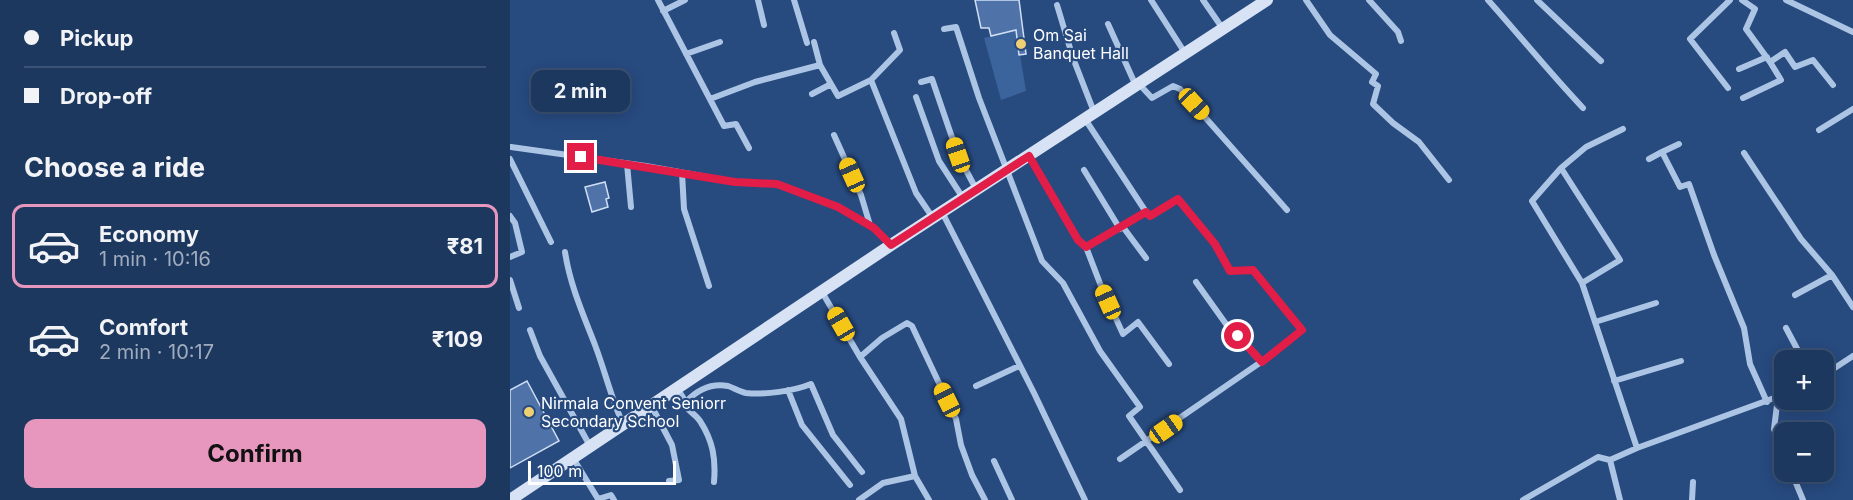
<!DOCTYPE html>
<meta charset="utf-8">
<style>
:root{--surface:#1d385f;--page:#2a4368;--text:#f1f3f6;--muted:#a0acbd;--line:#3b5274;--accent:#e797bd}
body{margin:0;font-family:Inter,sans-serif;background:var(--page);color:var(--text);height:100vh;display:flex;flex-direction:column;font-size:22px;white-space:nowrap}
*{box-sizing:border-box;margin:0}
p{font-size:20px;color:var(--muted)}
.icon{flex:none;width:33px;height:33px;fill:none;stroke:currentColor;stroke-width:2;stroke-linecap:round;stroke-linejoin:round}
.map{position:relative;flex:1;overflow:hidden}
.side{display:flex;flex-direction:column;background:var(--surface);width:510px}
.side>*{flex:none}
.hud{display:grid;align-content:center;height:132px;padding:0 24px;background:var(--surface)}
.tools{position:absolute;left:1264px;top:350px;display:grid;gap:12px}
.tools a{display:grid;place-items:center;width:60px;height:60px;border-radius:12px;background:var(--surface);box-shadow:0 3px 15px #0003,0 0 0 2px var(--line);font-size:30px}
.scale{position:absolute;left:18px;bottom:15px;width:148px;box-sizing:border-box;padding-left:6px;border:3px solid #fff;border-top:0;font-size:16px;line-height:21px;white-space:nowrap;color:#fff;-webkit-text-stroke:4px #274a7f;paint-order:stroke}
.end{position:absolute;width:27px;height:27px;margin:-14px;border:8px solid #e11d48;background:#fff;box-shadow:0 0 0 3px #fff}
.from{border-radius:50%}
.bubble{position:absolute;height:42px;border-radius:12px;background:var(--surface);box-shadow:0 3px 15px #0003,0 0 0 2px var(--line);font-size:20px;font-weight:700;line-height:42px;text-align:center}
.car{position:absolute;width:18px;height:36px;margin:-18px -9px;border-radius:8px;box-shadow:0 0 4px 2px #0007;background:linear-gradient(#f5c518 24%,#345 0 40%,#f5c518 0 76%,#345 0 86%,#f5c518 0)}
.hud b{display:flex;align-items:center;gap:21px;height:57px;font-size:22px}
.hud b+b{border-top:2px solid var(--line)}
.hud i{width:15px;height:15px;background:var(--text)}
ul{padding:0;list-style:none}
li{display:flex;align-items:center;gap:18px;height:84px;margin:0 12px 9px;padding:0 12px;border:3px solid transparent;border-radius:12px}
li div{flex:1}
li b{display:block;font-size:22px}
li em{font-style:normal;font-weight:700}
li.current{border-color:var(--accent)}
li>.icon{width:54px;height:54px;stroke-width:1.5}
h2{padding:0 24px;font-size:27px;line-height:72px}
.cta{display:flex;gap:12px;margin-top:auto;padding:12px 24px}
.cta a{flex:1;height:69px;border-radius:12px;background:var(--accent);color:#111;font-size:24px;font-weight:700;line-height:69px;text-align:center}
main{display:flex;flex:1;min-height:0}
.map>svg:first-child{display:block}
</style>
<main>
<section class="side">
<div class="hud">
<b><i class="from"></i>Pickup</b>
<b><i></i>Drop-off</b>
</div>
<h2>Choose a ride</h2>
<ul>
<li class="current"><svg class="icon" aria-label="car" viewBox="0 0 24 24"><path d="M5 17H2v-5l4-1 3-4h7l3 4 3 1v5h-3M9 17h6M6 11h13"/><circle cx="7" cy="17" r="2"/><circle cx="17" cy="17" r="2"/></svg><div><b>Economy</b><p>1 min · 10:16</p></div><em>₹81</em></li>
<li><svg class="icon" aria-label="car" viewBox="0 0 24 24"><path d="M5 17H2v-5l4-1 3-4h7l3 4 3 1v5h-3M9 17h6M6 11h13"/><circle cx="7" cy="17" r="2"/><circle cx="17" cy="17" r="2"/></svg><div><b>Comfort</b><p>2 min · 10:17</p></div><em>₹109</em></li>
</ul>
<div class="cta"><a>Confirm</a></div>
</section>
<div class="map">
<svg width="1343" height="500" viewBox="0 0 1343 500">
<rect width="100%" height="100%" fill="#274a7f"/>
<path fill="#3b639c" d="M506,30l10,61 -25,9 -17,-62z"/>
<path fill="#4f73a8" stroke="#d0dff5" stroke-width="1.5" d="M465,0h44l7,54 -7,1 -3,-25 -25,6 -2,-8h-8z
M95,182l4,16 -3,1 2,8 -16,5 -7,-25z
M17,381l32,60 -49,27v-78z"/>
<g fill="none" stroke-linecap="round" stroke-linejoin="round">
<path stroke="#adc5e5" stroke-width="6" d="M148,0l66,126 12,-2 13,24
M248,0l6,25
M284,0l13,43
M641,0l34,53
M693,0l20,29
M796,0l24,35 46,39 -4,8 6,4 -5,18 20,19 26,19 30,38
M859,0l29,32 3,9
M978,0c32,36 62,73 95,108
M1027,0l64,61
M1232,0l13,9 -9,20 24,33 11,18 -38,18
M1276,0l67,32
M547,5l16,53 21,54
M153,11l22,-11
M598,24l28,62
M434,29l12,-2 23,71 63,163 21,22 37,68 40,56 -11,9 51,74
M304,42l6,23 18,31 33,-16 45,113 17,25
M176,54l34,-12
M1260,62l15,-10 10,15 18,-7 20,25
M1229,69l28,-12
M361,80l29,-30 -6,-17
M411,82l11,-3 26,76 18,34
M629,84l13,14 21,-12 7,3 107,121
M1218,88l-38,-49 40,-39
M302,94l19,-10
M406,97l23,64 24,37
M200,99l45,-17 65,-17
M575,119l61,93 5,4 27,-17 37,45 15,27 23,-1 49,60 -41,32 -141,97
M1113,129l-37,18 -25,21 -29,33 50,82 55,165
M1309,130l34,-21
M324,135l27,60 9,30
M1169,144l-17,8 18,35 9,-3 25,71 30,73 6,36 17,38
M1,147l135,19 89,16 42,2 61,23 36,21 17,17
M1234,153l57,86 31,36 21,32
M519,156l49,84 8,7 15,39 22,48 15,-12 31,42
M0,159l41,83
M1139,159l13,-7
M117,164l4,43
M1051,168l59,92 -38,23
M574,170l36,59
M172,173l2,36 25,77
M432,212l92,181 51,107
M0,216l5,7 7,29 -12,5
M613,227l23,31
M576,247l60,-35
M55,252c5,33 18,62 30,93 10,26 16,53 28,79
M0,280l9,28
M686,282l30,42 35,38
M312,292l38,65 41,62 14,57 14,24
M1285,295l37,-20
M1085,322l61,-19
M1276,328l17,32
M20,330l10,26 50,90
M350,357l22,-19 25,-15 5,3 44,93 5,26 11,30 13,25
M1314,375l29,-19
M1104,381l67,-20
M466,386l43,-20
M167,388l9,14v5c4,5 10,8 14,14 13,20 16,38 14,61
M278,390l14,35 48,60
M1268,397l-4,32 11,27
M176,402c11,-12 25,-19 42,-16 6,2 12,6 18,7 19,2 48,-2 65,-9l22,51 29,37
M141,405l21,40 7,35 -10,1
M63,458l25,41 13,-4 3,5
M1100,460l10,40
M484,461l18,39
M1281,471l12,29
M349,500l24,-17 32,-7
M1013,500l75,-43 12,3 27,-12 148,-54
M1182,500l1,-18"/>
<path stroke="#d7e3f5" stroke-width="12" d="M0,500l381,-255 376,-245"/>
</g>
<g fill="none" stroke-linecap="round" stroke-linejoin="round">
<path stroke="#e11d48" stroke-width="8" d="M71,157l154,25 42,2 61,23 36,21 17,17 138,-89 49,84 8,7 60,-35 4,4 28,-17 37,45 15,27 23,-1 49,60 -40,32 -24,-26"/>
</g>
<g fill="#eecf73" stroke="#274a7f" stroke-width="2">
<circle cx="511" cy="44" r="6"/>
<circle cx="19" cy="412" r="6"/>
</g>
<g text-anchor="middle" stroke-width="4.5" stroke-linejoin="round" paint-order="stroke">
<g font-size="16" fill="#fff" stroke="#274a7f" text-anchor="start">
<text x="523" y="41">Om Sai<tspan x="523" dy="18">Banquet Hall</tspan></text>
<text x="31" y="409">Nirmala Convent Seniorr<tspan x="31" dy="18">Secondary School</tspan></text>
</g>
</g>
</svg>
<div class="tools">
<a>+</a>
<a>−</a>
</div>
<div class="scale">100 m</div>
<i class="end from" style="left:728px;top:336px"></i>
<i class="end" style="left:71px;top:157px"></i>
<div class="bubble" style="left:21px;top:70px;width:99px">2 min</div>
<i class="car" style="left:684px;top:104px;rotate:137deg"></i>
<i class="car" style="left:448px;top:155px;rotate:341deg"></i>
<i class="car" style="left:342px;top:175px;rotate:336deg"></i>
<i class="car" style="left:598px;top:302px;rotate:336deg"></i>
<i class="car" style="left:331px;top:324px;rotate:330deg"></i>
<i class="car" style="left:437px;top:400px;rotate:334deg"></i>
<i class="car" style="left:656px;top:429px;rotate:55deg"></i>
</div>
</main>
